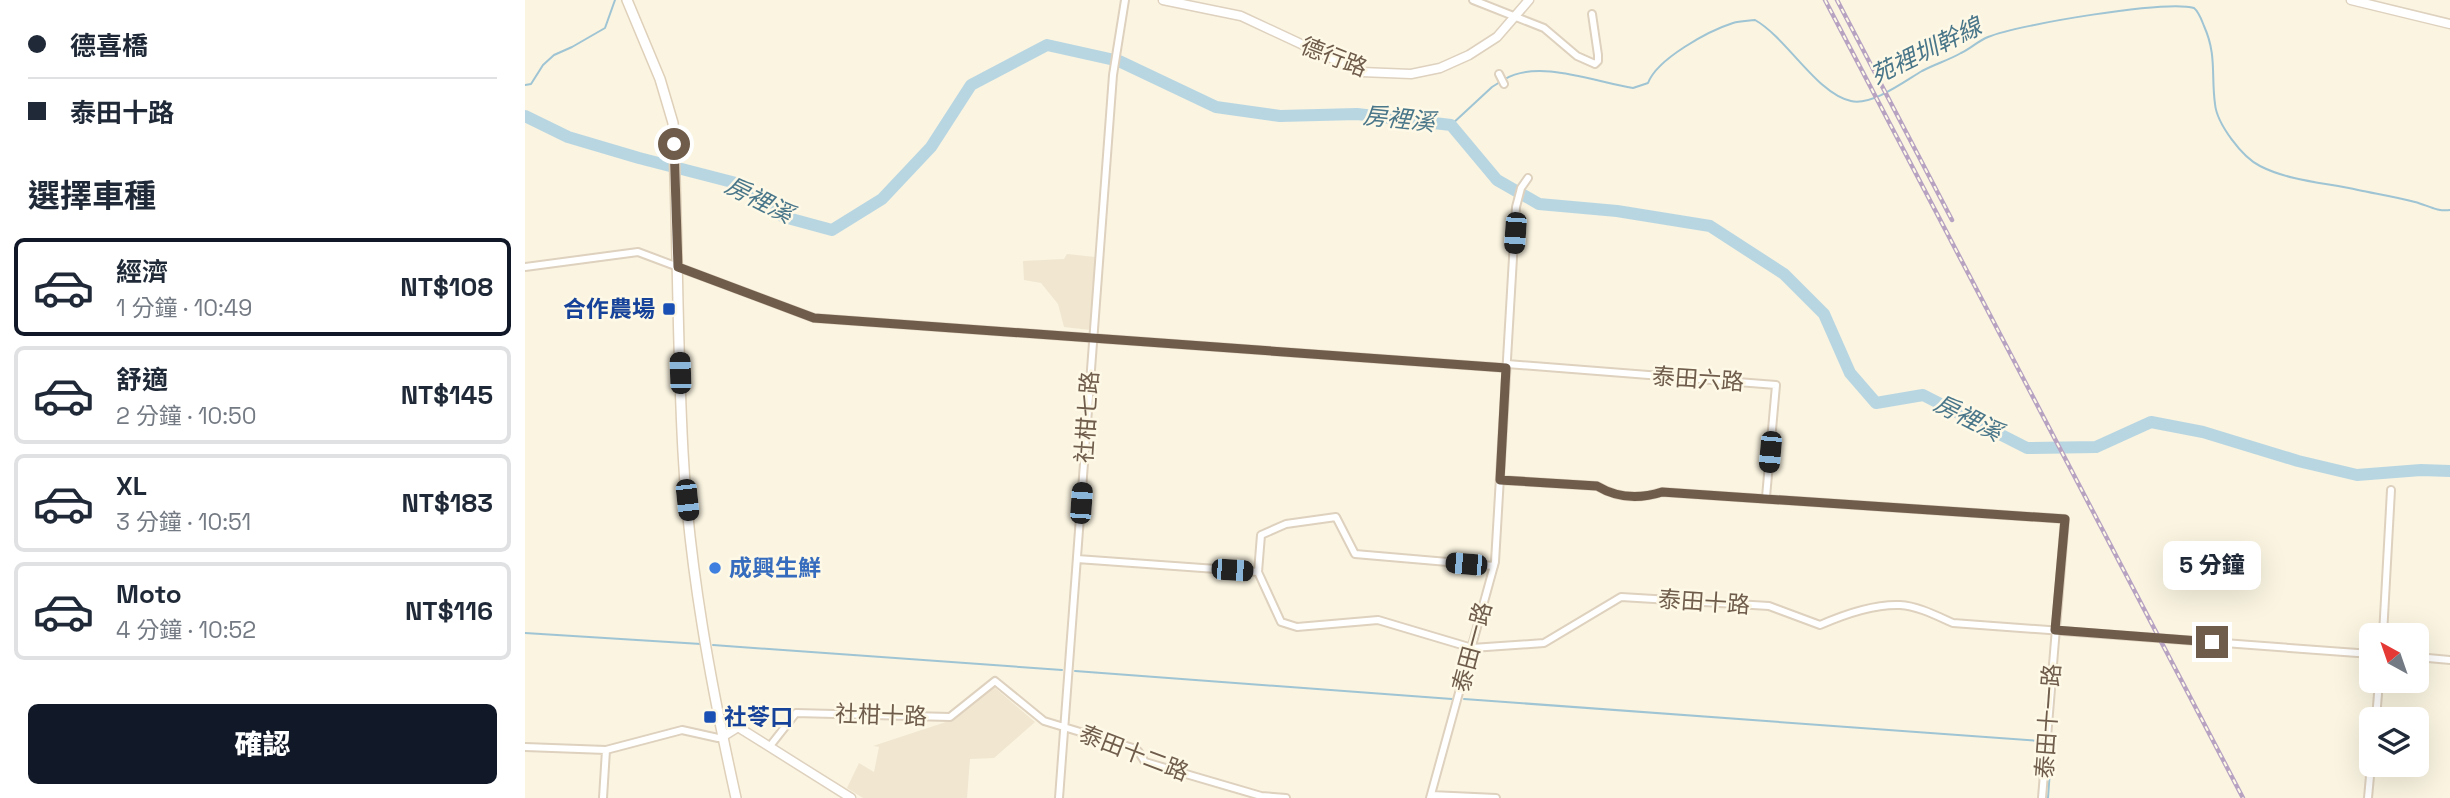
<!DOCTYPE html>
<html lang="zh-TW">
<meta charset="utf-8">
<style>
:root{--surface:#fff;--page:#f2f2f3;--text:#1f2937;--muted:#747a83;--line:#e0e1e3;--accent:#111827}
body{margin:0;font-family:"Space Grotesk","Noto Sans TC",sans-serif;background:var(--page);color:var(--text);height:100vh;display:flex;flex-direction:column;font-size:26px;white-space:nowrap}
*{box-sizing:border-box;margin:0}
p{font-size:23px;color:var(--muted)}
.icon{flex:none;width:38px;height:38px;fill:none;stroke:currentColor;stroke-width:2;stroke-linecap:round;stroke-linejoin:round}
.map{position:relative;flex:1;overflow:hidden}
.sheet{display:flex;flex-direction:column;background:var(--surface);width:525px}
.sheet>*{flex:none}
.top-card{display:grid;align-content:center;height:154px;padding:0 28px;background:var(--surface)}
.needle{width:46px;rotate:320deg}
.controls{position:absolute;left:1834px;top:623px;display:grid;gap:14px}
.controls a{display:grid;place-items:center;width:70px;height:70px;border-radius:10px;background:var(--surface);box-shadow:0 7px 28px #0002;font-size:35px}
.end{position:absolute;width:32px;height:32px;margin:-16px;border:9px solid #6f5c4a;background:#fff;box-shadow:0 0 0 4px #fff}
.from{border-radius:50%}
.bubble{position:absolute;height:49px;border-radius:10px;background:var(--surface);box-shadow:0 7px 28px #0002;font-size:23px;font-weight:800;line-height:49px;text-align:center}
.car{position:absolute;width:21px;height:42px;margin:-21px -10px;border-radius:9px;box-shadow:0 0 5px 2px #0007;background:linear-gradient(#222 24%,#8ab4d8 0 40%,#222 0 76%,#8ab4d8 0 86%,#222 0)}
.top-card b{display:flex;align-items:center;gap:24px;height:66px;font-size:26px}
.top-card b+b{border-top:2px solid var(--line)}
.top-card i{width:18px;height:18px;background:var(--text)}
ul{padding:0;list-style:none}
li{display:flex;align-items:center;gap:21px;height:98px;margin:0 14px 10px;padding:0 14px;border:4px solid var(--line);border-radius:10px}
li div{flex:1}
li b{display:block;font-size:26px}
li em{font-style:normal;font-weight:800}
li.active{border-color:var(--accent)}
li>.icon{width:63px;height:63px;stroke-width:1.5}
h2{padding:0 28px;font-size:32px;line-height:84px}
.action{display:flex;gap:14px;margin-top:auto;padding:14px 28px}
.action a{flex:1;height:80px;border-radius:10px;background:var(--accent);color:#fff;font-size:28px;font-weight:800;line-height:80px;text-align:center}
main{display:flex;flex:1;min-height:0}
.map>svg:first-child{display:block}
</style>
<main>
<section class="sheet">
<div class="top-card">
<b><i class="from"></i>德喜橋</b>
<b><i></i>泰田十路</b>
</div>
<h2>選擇車種</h2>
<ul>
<li class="active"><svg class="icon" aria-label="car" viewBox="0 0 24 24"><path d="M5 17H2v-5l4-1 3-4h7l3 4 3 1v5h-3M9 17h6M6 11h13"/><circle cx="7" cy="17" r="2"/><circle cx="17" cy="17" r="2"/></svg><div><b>經濟</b><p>1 分鐘 · 10:49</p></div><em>NT$108</em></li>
<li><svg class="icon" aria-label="car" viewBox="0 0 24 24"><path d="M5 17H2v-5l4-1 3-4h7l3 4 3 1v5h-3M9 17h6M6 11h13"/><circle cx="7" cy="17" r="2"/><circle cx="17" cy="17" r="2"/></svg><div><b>舒適</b><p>2 分鐘 · 10:50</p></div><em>NT$145</em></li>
<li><svg class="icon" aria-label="car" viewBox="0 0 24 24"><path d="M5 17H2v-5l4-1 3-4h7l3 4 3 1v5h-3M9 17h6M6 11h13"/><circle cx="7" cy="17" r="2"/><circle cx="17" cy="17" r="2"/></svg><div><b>XL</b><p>3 分鐘 · 10:51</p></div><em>NT$183</em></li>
<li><svg class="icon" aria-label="car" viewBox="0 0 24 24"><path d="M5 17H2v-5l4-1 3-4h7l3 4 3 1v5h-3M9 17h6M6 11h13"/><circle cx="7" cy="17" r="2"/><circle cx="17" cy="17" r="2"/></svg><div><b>Moto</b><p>4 分鐘 · 10:52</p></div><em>NT$116</em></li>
</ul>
<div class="action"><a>確認</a></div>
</section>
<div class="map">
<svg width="1925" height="798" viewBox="0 0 1925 798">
<rect width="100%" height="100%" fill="#faf4e1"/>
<path fill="#f1e6d0" d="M542,254l28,3 -4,73 -27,-3 -6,-23 -17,-21 -17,-3 -1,-19 41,-2z
M469,687l41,35 -41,36 -24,1 -3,39h-104l-16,-10 12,-25 15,9 5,-25 -6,-1 79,-26z"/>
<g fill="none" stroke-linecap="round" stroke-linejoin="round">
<path stroke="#9fc4d3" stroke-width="2" d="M980,79c34,-20 90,3 128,9l15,-5c9,-24 60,-52 85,-60 7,-2 15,-2 22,-3 32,18 62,74 96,81 21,5 54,-20 71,-30 13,-7 27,-11 39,-18 9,-4 17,-12 27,-16 32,-13 179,-37 206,-29 5,4 8,13 10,18 13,29 7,49 11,78 2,20 27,53 45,62 29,15 67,17 98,24 19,4 38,7 57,12 12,3 22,10 35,8
M0,85l6,-1 12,-19 11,-10 18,-8 33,-19 10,-28
M926,125l41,-38 8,-5
M0,633l176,11
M188,645l349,25
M550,671l377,28
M939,699l576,42
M1523,798l4,-56"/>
<path stroke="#b8d6e2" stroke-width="12" d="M0,116l43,21 71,21 97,25 48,34 48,13 50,-31 49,-52 40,-62 76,-40 72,16 97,46 64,9 77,-2 94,11 46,55 42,24 78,7 93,15 74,48 40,40 26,59 26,30 47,-8 104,53 69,-1 55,-25 52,10 95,29 59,14 64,-5 29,1"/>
<g stroke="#ded1be" stroke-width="10">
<path id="minor" d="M948,0l71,28 33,28 18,8 3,-3v-6l-6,-41
M974,74l5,10
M0,267l113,-15 176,66 692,50
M982,364l269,21 -10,112
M975,480l97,6c20,12 43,13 65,6l403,27 -23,279
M552,559l181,13 23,50 16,5 81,-7 94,28 72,-5 77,-46 148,9 51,19c25,-11 53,-21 80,-20 18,1 37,11 53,18l418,31
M733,572l3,-37 25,-11 50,-7 19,37 139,12
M1858,635l8,-145
M1892,657l33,3
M1851,719l3,-38
M245,746l26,-33 154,4 45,-36 49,40 89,27 5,3 7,11 116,34 25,2
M0,747l81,3 76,-20 36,8 4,-1
M906,795l65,3
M78,798l3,-48
M534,798l54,-723 12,-75
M905,798l65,-236 21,-355 5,-19 7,-10
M1843,798l3,-33"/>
</g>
<g stroke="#ded1be" stroke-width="11">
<path id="tertiary" d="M638,0l78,16 120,56 50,2 29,-6 29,-13 28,-18 32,-37
M1826,0l99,24
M197,737l16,-10 113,71"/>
</g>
<g stroke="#dfd0b9" stroke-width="12">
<path id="secondary" d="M102,0l33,79 13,44c5,109 4,219 10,329 6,116 28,233 53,346"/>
</g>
<use href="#minor" stroke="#fff" stroke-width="6"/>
<use href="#tertiary" stroke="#fff" stroke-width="8"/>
<use href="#secondary" stroke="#fff" stroke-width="9"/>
<g stroke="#b7a2c2" stroke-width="4.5">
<path id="rail" d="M1300,0l418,798
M1312,0l115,220"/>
</g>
<use href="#rail" stroke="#fef8e7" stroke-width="2" stroke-dasharray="5" stroke-linecap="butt"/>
</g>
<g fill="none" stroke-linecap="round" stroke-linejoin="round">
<path stroke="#6f5c4a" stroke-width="9" d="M149,144l4,123 136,51 692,50 -6,112 97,6c20,12 43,13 65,6l403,27 -10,111 157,12"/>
</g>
<g fill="#1a4fb4" stroke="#fef8e7" stroke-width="2.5">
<rect x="137" y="302" width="14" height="14" rx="3.5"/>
<rect x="178" y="710" width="14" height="14" rx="3.5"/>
</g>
<circle fill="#3f7fe0" stroke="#fef8e7" stroke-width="2.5" cx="190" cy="568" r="7"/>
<g text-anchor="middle" stroke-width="5" stroke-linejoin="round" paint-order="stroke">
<g font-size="23" fill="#6f5c4a" stroke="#fef8e7">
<text transform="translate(809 57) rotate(21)" y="8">德行路</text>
<text transform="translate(1173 379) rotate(4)" y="8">泰田六路</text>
<text transform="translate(562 417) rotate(-86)" y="8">社柑七路</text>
<text transform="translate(1179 602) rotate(4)" y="8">泰田十路</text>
<text transform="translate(947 647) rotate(-75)" y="8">泰田一路</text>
<text transform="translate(356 715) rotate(2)" y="8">社柑十路</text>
<text transform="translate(1523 721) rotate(-86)" y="8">泰田十一路</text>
<text transform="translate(609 753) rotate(21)" y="8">泰田十二路</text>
</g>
<g font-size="23" font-weight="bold" fill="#164399" stroke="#fef8e7" text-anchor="end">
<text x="130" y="317">合作農場</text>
<text x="199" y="725" text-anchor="start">社苓口</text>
</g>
<g font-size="23" font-weight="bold" fill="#366cbe" stroke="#fef8e7" text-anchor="start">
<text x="204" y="576">成興生鮮</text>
</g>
<g font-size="24" font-style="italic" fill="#497689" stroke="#fef8e7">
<text transform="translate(1401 51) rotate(-26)" y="8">苑裡圳幹線</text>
<text transform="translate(874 119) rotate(6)" y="8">房裡溪</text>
<text transform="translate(234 200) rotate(27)" y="8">房裡溪</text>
<text transform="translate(1443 418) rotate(27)" y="8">房裡溪</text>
</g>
</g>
</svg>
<div class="controls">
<a><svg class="needle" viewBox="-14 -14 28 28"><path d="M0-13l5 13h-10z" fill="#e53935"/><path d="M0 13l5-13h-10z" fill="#747a83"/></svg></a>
<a><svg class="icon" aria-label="layers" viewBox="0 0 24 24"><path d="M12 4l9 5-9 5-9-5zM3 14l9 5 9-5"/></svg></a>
</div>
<i class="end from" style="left:149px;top:144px"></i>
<i class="end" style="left:1687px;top:642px"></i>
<div class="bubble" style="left:1638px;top:541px;width:98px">5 分鐘</div>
<i class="car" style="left:990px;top:233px;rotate:184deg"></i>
<i class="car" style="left:155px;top:373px;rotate:358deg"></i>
<i class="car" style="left:1245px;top:452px;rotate:185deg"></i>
<i class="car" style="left:162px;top:500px;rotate:174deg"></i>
<i class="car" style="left:556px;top:503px;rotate:4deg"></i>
<i class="car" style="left:941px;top:564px;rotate:275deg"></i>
<i class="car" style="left:707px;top:570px;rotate:94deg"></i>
</div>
</main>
